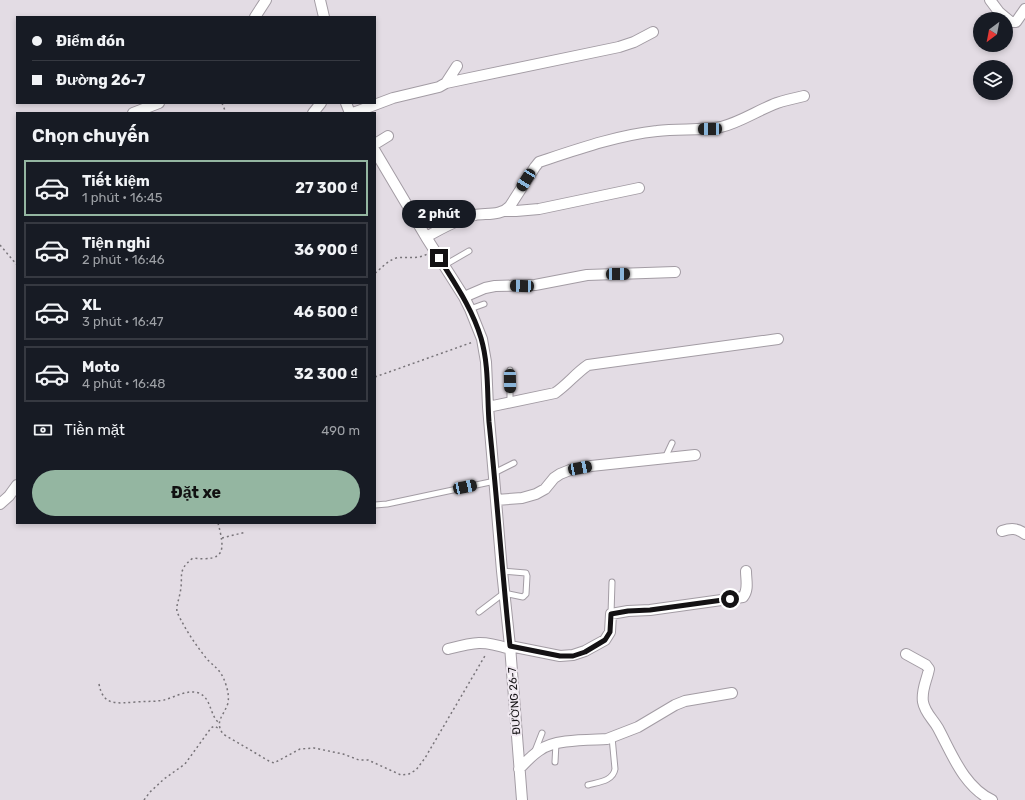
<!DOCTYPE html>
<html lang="vi">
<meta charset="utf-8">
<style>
:root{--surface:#171b24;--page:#20242c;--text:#f1f3f6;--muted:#9ea1a6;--line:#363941;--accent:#94b6a1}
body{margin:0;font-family:Rubik,sans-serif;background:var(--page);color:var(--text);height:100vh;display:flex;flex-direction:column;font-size:15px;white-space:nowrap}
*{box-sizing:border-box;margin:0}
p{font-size:13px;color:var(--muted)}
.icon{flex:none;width:22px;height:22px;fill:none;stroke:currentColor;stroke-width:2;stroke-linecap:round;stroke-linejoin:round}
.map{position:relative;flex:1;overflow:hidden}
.details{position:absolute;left:16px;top:112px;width:360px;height:412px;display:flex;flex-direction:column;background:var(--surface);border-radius:0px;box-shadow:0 2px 6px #0003}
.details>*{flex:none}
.banner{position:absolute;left:16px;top:16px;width:360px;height:88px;border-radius:0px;box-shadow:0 2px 6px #0003;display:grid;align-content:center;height:88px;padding:0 16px;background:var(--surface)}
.needle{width:26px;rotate:212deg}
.buttons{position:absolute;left:973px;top:12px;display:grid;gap:8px}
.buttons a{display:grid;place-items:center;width:40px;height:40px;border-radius:50%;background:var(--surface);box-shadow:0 2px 6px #0003;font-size:20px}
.end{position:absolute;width:18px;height:18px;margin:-9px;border:5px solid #141214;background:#fff;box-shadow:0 0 0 2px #fff}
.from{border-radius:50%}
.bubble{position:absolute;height:28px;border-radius:14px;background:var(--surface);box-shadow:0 2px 6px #0003;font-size:13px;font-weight:700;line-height:28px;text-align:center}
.car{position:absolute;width:12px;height:24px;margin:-12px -6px;border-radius:5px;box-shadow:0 0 3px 1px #0007;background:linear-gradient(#222 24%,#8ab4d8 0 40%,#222 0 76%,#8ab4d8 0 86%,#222 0)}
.banner b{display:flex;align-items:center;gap:14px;height:38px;font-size:15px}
.banner b+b{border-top:1px solid var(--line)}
.banner i{width:10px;height:10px;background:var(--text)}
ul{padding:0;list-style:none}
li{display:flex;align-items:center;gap:12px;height:56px;margin:0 8px 6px;padding:0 8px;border:2px solid var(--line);border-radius:0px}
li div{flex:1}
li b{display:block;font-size:15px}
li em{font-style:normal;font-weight:700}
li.active{border-color:var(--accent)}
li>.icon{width:36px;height:36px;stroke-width:1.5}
h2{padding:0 16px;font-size:18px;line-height:48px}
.pay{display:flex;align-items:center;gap:10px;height:44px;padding:0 16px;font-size:15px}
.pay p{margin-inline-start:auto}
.action{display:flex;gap:8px;margin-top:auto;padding:8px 16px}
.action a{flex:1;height:46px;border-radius:24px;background:var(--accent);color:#111;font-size:16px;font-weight:700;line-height:46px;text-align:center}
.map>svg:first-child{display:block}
</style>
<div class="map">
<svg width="1025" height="800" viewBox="0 0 1025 800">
<rect width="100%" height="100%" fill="#e3dce4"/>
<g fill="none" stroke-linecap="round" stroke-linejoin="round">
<g stroke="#a39ca4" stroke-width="7">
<path id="service" d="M443,266l26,-15
M470,309l14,-5
M510,370v33
M665,458l7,-15
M494,473l20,-10
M375,505l12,-1 108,-23
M479,612l25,-19 19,4 3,-3 1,-18 -1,-3 -24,-2
M611,614l1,-32
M535,751l7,-18
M555,762l1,-19
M588,785c11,-3 25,-4 27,-16l-3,-32"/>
</g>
<g stroke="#a39ca4" stroke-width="12">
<path id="minor" d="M320,0l4,17
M990,0l9,12 12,10h5l9,-13
M255,17l11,-17
M446,83l173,-36 15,-5 19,-10
M346,103l4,10
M133,113l26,-10
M313,113l8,-10
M353,113l40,-15 46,-11 7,-4 11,-17
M375,144l13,-8
M375,151l51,86 38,60 6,12 12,30 4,23 2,45 14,164 8,75 12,154
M506,211h10l23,-2 100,-21
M426,237c15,-8 31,-18 49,-22 12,-2 26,1 35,-9l25,-39 4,-5 6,-2c36,-12 74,-25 112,-29 21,-3 43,0 64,-4 20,-5 37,-17 56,-24 9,-3 18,-5 27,-7
M464,297l21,-9 10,-2 40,-1 52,-10 88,-3
M488,407l67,-14c12,-8 21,-20 33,-28l190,-26
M496,500l26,-2 14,-4 9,-5 9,-11 6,-4 10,-4 21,-4 104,-11
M0,504l9,-8 8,-11
M1002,531c9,-3 15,-3 23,3
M510,646l50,10 13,-1 12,-4 20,-11 5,-8 1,-18 17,-3 22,-1 93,-13c6,-7 3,-17 3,-26
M448,649c27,-7 34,-9 62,0
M906,654l20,11 3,4c-2,11 -8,21 -6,33 2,11 10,17 15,26 14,26 26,59 54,72
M519,769c7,-7 13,-14 21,-19 14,-11 49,-10 67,-11l31,-12 37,-22 10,-4 47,-8"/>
</g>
<path stroke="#787479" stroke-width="1.5" stroke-dasharray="2 3" stroke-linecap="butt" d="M222,103l4,10
M0,245l17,20
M375,273c7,-5 12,-12 21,-15 11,-2 21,2 31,-4
M375,377l98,-35
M218,523c7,27 8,39 -25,35 -17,13 -9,18 -13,35 -1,7 -4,12 -3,19 7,15 16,29 26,42 10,14 17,12 23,31 2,6 3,12 2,18 -4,13 -14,18 -5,31l46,27 5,2 26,-14 14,-1 29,6 16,6h9l33,15 8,-1 7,-4 9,-12 61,-104
M222,538l24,-6
M99,684c4,23 19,19 38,18 9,-1 17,0 27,-2 11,-3 24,-11 35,-7 13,6 10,21 20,30
M144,800l6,-8 14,-13 21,-15 26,-36 3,-2 6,3"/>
<use href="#service" stroke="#fff" stroke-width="5"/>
<use href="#minor" stroke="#fff" stroke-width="10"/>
</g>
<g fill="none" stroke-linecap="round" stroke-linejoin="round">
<path stroke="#141214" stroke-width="5" d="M439,258c16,26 33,50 42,80 8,27 6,57 8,84 8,75 13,149 21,224l50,10h13l12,-4 20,-12 5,-8 1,-18 17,-3 22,-1 80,-11"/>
</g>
<g text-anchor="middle" stroke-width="4" stroke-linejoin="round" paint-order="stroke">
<g font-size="11" fill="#141214" stroke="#f0e9f1">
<text transform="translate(514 701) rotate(-94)" y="4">ĐƯỜNG 26-7</text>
</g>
</g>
</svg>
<div class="buttons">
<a><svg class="needle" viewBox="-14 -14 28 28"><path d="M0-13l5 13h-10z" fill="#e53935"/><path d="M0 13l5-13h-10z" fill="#9ea1a6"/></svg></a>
<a><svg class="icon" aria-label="layers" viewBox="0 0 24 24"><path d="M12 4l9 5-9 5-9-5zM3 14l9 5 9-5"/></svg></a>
</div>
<i class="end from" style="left:730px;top:599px"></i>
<i class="end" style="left:439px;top:258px"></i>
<div class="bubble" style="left:402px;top:200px;width:74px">2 phút</div>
<i class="car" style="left:710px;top:129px;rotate:269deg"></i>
<i class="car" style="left:526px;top:180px;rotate:212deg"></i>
<i class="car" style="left:618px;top:274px;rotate:89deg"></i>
<i class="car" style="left:522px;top:286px;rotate:272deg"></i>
<i class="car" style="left:510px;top:381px;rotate:179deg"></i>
<i class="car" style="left:580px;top:468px;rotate:79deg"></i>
<i class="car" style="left:465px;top:487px;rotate:78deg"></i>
<div class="banner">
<b><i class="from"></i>Điểm đón</b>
<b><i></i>Đường 26-7</b>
</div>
<section class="details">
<h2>Chọn chuyến</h2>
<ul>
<li class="active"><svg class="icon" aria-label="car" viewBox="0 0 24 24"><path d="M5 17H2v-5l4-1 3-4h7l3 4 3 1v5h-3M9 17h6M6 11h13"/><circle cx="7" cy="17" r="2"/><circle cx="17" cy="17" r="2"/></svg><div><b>Tiết kiệm</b><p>1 phút · 16:45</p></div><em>27 300 ₫</em></li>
<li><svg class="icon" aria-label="car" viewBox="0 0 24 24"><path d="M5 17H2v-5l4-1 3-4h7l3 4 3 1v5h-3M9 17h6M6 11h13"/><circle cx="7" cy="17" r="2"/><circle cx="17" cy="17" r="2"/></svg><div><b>Tiện nghi</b><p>2 phút · 16:46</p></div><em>36 900 ₫</em></li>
<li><svg class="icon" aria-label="car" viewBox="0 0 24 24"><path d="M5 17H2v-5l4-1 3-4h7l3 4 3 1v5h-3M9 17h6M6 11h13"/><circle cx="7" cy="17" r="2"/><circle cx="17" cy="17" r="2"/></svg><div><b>XL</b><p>3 phút · 16:47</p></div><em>46 500 ₫</em></li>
<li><svg class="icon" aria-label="car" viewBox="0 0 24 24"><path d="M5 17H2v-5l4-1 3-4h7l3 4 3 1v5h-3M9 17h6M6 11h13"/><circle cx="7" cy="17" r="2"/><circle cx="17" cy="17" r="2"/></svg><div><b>Moto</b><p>4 phút · 16:48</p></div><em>32 300 ₫</em></li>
</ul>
<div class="pay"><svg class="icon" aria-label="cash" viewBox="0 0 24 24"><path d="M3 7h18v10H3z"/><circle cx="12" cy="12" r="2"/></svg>Tiền mặt<p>490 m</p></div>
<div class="action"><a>Đặt xe</a></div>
</section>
</div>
